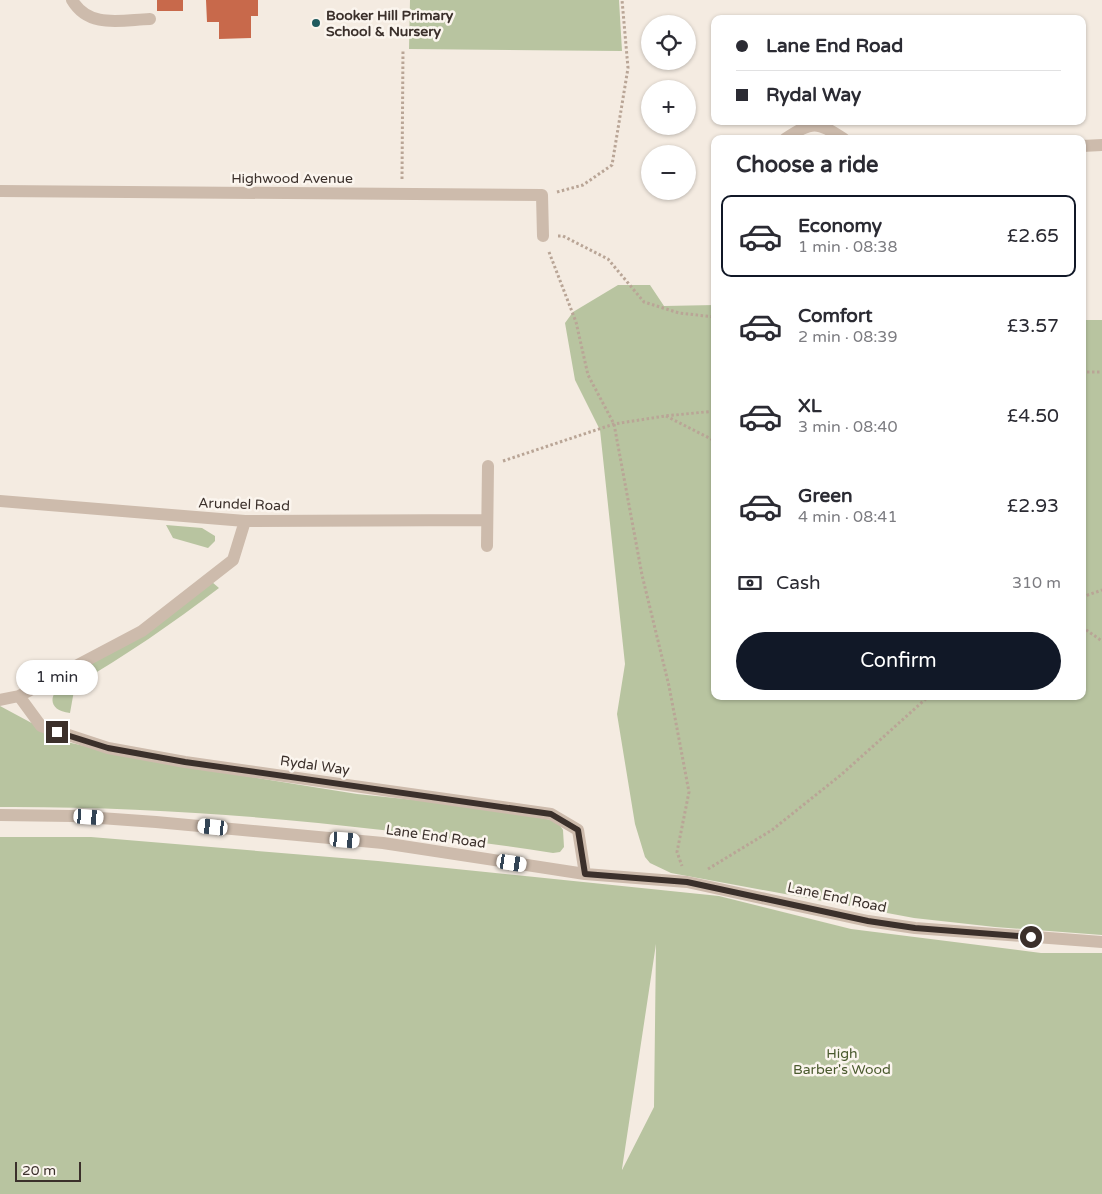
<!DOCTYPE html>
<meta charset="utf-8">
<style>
:root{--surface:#fff;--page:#f7f7f7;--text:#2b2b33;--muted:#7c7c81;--line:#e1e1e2;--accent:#111827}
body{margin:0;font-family:"Varela Round",sans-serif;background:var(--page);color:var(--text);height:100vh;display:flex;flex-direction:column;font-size:19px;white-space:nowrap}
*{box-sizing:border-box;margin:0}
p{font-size:16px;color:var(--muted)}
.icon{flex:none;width:28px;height:28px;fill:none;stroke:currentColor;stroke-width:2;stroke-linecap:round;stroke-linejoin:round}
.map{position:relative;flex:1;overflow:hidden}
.panel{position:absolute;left:711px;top:135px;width:375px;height:565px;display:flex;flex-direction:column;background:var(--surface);border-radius:10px;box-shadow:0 1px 4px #0004}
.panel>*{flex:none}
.banner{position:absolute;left:711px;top:15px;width:375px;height:110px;border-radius:10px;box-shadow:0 1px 4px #0004;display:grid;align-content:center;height:110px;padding:0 25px;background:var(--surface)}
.controls{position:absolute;left:641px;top:15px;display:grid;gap:10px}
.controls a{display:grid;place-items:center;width:55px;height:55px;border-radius:50%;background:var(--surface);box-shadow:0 1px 4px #0004;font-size:25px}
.scale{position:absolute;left:15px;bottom:12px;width:66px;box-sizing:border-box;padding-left:5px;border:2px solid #3b302b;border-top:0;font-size:14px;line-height:18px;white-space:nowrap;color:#3b302b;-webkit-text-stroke:4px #fbf5ee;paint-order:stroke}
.end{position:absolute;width:22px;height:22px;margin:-11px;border:6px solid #3b302b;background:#fff;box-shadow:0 0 0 2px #fff}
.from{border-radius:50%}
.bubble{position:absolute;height:35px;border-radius:18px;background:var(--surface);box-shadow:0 1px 4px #0004;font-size:16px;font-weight:600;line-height:35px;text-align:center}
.car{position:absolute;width:15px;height:30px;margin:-15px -8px;border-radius:6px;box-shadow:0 0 4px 1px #0007;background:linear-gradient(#fff 24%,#345 0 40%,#fff 0 76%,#345 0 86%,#fff 0)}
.banner b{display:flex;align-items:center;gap:18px;height:48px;font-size:19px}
.banner b+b{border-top:1px solid var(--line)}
.banner i{width:12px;height:12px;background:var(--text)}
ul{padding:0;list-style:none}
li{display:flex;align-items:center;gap:15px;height:82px;margin:0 10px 8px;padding:0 15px;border:2px solid transparent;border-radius:10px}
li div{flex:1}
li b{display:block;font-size:19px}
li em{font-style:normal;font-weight:600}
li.selected{border-color:var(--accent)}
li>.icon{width:45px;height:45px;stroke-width:1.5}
h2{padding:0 25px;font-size:22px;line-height:60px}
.pay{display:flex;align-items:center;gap:12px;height:55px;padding:0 25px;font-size:19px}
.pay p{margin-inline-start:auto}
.cta{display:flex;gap:10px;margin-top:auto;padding:10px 25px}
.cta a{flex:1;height:58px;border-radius:30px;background:var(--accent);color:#fff;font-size:20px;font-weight:600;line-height:58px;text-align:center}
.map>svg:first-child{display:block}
</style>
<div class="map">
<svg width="1102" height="1194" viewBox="0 0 1102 1194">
<rect width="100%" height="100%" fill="#f4ebe1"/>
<path fill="#b8c4a0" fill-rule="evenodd" d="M410,0h209l3,51 -213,-2z
M618,285h32l14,21 51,-1v391h367l1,-376h19v615l-107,-8 -81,-9 -243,-45 -21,-10 -5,-6 -10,-33 -18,-110 8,-50 -25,-234 -25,-50 -10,-57 8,-11z
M166,525l36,3 13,8v5l-7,7 -35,-10z
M212,582l7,6c-47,36 -94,68 -144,97l-5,28c-23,-2 -22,-20 -5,-30l-2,-6z
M0,706l67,36 79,18 211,34 124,13 76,14 6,9 1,17 -4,5 -7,1c-183,-28 -368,-47 -553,-46z
M0,837h91l287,24 341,35 132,33 190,24h61v241h-1102zM656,944l-2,163 -32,63v-1z"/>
<path fill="#c8694b" d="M157,0h26v11h-26z
M206,0h52v16h-7v22l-32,1v-17h-12z"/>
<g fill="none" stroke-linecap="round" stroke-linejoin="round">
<path stroke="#b9a596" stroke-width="3" stroke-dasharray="2.5 2.5" stroke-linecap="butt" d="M402,179l1,-130
M557,192l26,-7 29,-20 16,-97 -6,-68
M558,236h5l45,23 36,43 35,11 36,4
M549,252l27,70 12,53 26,49 28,151 27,111 20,106 -12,60 5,14
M1082,372h20
M666,416l49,25
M503,461l111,-37 51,-8 50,-5
M1082,597l20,-7
M1082,627l20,14
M708,869l64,-39 70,-56 87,-78"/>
<path stroke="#cdbbac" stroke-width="12" d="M72,0c17,29 49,20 78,19
M785,139c27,-18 32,-18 59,0
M1082,146l20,-1
M0,191l542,4 1,41
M0,501l245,20 242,-1
M487,546l1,-80
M19,696l22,30 67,22 77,14 366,52 27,16 7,44
M0,700l19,-4 123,-65 91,-71 12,-39
M0,815l72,1 84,6 227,21 202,31 102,8 181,39 47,7 187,14"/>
</g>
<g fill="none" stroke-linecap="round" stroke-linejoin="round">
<path stroke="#3b302b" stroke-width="6" d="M57,732l51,16 77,14 366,52 27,16 7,44 102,8 181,39 47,7 116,9"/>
</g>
<circle fill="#1f5a5e" stroke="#fbf5ee" stroke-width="2" cx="316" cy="23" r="5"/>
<g text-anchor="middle" stroke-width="5" stroke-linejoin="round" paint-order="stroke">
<g font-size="14" font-weight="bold" fill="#3b302b" stroke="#fbf5ee" text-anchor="start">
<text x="326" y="20">Booker Hill Primary<tspan x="326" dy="16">School &amp; Nursery</tspan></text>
</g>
<g font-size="14" fill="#3b302b" stroke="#fbf5ee">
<text x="292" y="183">Highwood Avenue</text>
<text transform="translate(244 504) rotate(2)" y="5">Arundel Road</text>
<text transform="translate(315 765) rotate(8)" y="5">Rydal Way</text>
<text transform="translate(436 836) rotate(8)" y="5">Lane End Road</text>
<text transform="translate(837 897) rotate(12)" y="5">Lane End Road</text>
</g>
<g font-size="14" fill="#4a5a2e" stroke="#fbf5ee">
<text x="842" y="1058">High<tspan x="842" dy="16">Barber's Wood</tspan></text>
</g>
</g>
</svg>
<div class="controls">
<a><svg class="icon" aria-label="locate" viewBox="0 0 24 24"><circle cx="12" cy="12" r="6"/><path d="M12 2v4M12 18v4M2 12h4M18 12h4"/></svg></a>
<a>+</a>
<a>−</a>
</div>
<div class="scale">20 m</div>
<i class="end from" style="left:1031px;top:937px"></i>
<i class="end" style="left:57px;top:732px"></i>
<div class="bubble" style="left:16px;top:660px;width:82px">1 min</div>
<i class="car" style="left:89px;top:817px;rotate:94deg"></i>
<i class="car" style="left:213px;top:827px;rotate:276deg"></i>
<i class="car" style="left:345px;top:840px;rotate:95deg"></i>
<i class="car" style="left:512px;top:863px;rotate:99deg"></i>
<div class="banner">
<b><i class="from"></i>Lane End Road</b>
<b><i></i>Rydal Way</b>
</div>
<section class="panel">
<h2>Choose a ride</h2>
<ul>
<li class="selected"><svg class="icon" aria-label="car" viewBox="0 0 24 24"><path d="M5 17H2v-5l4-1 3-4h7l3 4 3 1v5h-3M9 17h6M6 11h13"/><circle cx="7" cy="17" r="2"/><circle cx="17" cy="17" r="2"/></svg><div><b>Economy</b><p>1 min · 08:38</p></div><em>£2.65</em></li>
<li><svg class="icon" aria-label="car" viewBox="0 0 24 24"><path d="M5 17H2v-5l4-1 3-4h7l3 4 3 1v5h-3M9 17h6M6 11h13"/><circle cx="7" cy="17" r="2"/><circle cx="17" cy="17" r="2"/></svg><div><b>Comfort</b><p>2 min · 08:39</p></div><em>£3.57</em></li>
<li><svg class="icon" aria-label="car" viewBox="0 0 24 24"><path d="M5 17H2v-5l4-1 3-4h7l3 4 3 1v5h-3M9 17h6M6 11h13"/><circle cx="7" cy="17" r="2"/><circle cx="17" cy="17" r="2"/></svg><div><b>XL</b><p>3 min · 08:40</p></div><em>£4.50</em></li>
<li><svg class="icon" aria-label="car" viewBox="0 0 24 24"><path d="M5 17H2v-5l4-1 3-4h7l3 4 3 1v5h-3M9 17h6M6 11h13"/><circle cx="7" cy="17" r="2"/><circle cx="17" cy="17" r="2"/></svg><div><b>Green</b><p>4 min · 08:41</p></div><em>£2.93</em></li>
</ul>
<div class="pay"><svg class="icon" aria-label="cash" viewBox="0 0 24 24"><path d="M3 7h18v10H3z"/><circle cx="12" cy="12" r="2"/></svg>Cash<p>310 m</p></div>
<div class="cta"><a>Confirm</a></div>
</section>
</div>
